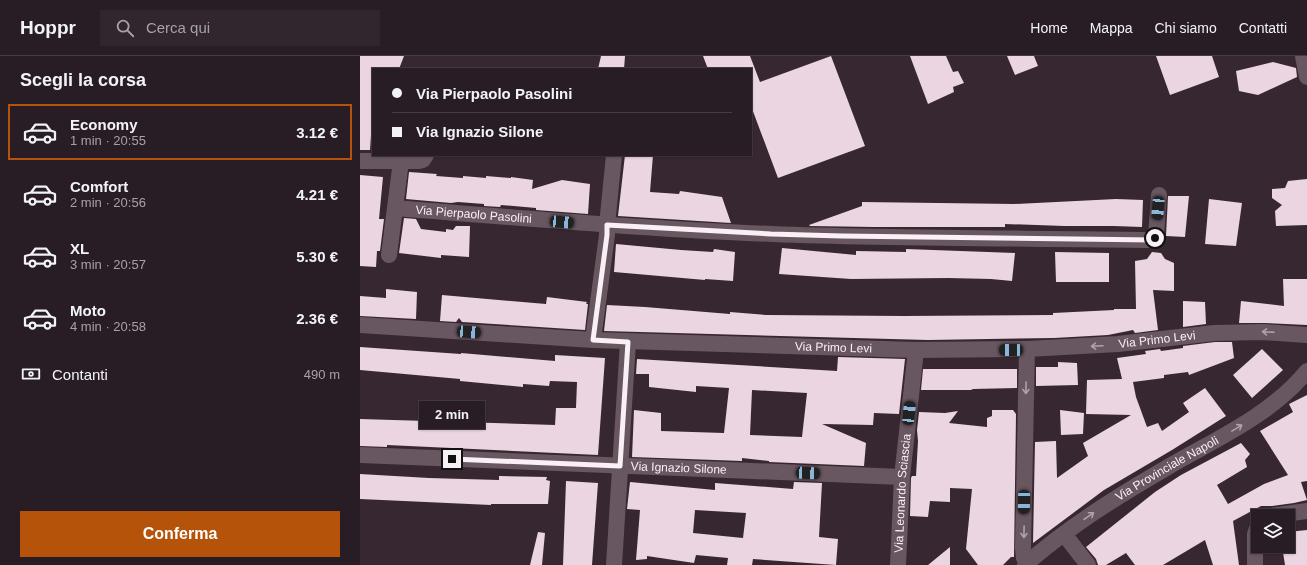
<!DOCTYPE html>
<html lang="it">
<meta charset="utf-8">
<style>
:root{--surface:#291d25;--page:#31262d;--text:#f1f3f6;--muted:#a5a2a7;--line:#453b42;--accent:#b45309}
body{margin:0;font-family:Arial,sans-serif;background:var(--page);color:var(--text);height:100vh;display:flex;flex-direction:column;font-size:15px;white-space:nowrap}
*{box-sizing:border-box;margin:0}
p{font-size:13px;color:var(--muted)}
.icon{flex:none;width:22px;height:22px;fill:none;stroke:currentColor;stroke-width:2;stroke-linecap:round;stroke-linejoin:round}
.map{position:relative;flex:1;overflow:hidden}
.details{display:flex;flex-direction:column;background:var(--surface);width:360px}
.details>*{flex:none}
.guide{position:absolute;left:12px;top:12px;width:380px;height:88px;border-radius:0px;box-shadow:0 1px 3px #0004,0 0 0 1px var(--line);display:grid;align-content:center;height:88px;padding:0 20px;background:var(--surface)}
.tools{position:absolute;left:891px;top:453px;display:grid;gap:8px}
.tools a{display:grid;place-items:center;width:44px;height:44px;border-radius:0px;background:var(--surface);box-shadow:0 1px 3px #0004,0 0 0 1px var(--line);font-size:20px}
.end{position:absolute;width:18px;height:18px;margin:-9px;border:5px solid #faeff5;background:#111;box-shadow:0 0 0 2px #111}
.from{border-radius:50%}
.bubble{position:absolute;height:28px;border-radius:0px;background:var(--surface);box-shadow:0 1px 3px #0004,0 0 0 1px var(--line);font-size:13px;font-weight:600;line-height:28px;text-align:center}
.car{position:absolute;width:12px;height:24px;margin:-12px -6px;border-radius:5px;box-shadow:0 0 3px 1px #0007;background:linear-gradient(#222 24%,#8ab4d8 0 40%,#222 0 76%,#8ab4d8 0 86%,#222 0)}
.guide b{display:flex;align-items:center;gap:14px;height:38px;font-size:15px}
.guide b+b{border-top:1px solid var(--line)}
.guide i{width:10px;height:10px;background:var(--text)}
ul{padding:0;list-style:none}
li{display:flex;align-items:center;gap:12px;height:56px;margin:0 8px 6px;padding:0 12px;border:2px solid transparent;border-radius:0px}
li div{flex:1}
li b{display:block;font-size:15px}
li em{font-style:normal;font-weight:600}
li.on{border-color:var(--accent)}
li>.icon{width:36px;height:36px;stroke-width:1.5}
h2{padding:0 20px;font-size:18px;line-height:48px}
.pay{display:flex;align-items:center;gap:10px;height:44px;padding:0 20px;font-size:15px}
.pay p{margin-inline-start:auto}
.button{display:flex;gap:8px;margin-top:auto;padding:8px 20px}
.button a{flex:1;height:46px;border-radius:0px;background:var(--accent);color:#fff;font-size:16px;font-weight:600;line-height:46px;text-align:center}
header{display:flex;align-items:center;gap:24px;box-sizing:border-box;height:56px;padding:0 20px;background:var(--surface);border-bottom:1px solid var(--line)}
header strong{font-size:19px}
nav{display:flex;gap:22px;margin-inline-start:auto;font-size:14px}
.search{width:280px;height:36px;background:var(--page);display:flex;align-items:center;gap:10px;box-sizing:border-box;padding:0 14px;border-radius:0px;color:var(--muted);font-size:15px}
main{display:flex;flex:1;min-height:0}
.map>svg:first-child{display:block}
</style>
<header>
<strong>Hoppr</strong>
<div class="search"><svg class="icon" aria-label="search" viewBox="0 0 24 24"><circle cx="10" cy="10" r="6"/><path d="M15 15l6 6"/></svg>Cerca qui</div>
<nav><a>Home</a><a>Mappa</a><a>Chi siamo</a><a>Contatti</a></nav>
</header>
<main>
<section class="details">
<h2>Scegli la corsa</h2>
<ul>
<li class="on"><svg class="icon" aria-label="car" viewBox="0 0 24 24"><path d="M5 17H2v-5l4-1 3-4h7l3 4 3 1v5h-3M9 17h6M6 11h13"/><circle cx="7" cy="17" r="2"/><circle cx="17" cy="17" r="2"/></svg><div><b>Economy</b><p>1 min · 20:55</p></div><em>3.12 €</em></li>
<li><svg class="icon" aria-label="car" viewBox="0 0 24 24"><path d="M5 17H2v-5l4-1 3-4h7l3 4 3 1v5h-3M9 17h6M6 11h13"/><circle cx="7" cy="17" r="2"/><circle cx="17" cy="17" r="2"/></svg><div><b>Comfort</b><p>2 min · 20:56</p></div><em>4.21 €</em></li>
<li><svg class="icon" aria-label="car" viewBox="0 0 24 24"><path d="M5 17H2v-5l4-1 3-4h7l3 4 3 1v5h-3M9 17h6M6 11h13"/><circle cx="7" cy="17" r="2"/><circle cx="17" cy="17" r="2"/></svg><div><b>XL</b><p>3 min · 20:57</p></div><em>5.30 €</em></li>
<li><svg class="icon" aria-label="car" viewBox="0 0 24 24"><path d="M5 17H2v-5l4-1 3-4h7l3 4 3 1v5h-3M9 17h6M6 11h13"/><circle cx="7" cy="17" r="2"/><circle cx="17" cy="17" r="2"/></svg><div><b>Moto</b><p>4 min · 20:58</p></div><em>2.36 €</em></li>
</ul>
<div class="pay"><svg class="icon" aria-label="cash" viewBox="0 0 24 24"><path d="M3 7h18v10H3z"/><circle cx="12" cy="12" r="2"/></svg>Contanti<p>490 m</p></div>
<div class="button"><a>Conferma</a></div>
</section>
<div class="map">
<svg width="947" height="509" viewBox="0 0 947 509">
<rect width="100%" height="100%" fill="#372731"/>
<path fill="#ead5e1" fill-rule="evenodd" d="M0,0h44l-5,13h-26v38l-3,43h-10z
M241,0h24l-1,13h-26z
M343,0h47l10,26 71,-26 34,90 -87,32 -27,-72v-37h-43z
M550,0h36l7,16 5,-1 6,12 -11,4 1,5 -26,12z
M647,0h27l4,10 -23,9z
M796,0h56l7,21 -49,18z
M913,6l23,6 1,9 -39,18 -19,-4 -3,-20z
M265,99h28l-3,37 29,2 1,-3 42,6 9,26 -113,-7z
M49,116l28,2 -1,2 27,2v-2l23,2v-2l25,2v-1l22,3 -1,9 30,-9 28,4 -2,30 -52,-4v-2l-35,-3 -1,2 -16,-1v-2l-26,-2 -7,1 -45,-4z
M0,119l23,2 -4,42h5l-4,32h-3l-1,16 -16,-1z
M947,123v46l-31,1 -1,-15 7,-6 -10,-7v-9l13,-1 3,-7z
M808,140h21l-4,41 -19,-1z
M756,143l27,1 -1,27 -28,-1h-50l-59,-2v3h-131l-64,-1 -1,-1 53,-19v-4l152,2z
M849,143l33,4 -6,43 -31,-2z
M44,162l12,1 5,10 25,3v-3l7,1 3,-4h14l-1,31 -28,-2v3l-42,-5z
M256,188l65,6 32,2 1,-3 21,3 -2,29 -28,-2v1l-91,-8z
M422,192l74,7v-4l50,1v-3l109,4 -3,28 -21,-2 -43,-1 -97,1 -72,-5z
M695,196l54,1v29h-53z
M792,196l9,1 4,6 9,4v28l-21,-1 5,40 -23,3 -2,-3 -25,5 -54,3 -126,2 -324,-9 3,-26 38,2 85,7v-2l36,3 138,1 149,-1v-2l61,-3v-1h22l-1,-48 12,-2z
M923,223h24v46l-43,-2h-25l2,-22 43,5z
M26,233l31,3 -1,27 -56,-3v-20l26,2z
M82,239l104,9 1,-7 40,5 -1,2h2l-3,26 -123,-8 -3,-4 -3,4 -16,-1z
M823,245l22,1 1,22 -23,3z
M855,286h17l2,16 -45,17 -1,-3 -24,3v3l-31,4 3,15 11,30 11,-4 4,8 27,-19 -6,-9 22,-15 21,28 -54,34 -68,40 -71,53 2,-101 21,-1 1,37 31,-22 -5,-13 48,-28 -45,-1 1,-34 35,-1 -5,-21 29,-4 -1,-3 15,-2 1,2 22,-3v-2z
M0,291l101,7v-1l94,8v-6l50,3 -7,97 -211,-10v2l-27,-1v-27l195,6 1,-17h20l1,-26 -27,-1 -1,5 -26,-2v3l-63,-6v-2l-100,-9z
M902,293l21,21 -31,28 -19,-23z
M478,301l67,2 -6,55 -25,-1 -1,12 -51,-1 44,19 -2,23 -95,-4v-1l-27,-3v3l-110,-4 2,-47 27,3v18l63,2 5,-45 -33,-2v6l-47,-5v-13h-13l1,-15 200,12zM392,334l55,3 -5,44 -52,-2z
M698,306l19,1 1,22 -42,1v-19h22z
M563,313h94v19l-44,1 -2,1h-50z
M947,339v86l-6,1 6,18 -13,3 -22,3h-11l-28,15 6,44h-26l-8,-25 -42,25h-28l-9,-12 -20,12h-8l-2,-6 -10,-12 69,-55 26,-17 60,-32 9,11 -5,6 2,7 -30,18 11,19 36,-20 24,-9 -28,-44 33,-19 -4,-8z
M632,354h21l3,4 -2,143h-3l-8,8h-25l-12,-16 6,-60 -22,-1v14l-20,-1 -2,16 -18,-1 1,-38 1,-2h4l2,-35 -1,-11 2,-18 26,1 13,-2 -9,12 38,4v-9l5,-2z
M700,354l24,3 -1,21 -22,1z
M0,418l69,4 70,2v-4l48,1 -1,3 4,1 -2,23h-57v1l-131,-6z
M206,425l32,2 -6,82h-29z
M270,426l85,8v-7l78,6 1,-7 28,1 -3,54 19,2 -2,26 -83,-6 -1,6h-25l1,-7 -32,-3 -2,8 -47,-7v3l-11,1 4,-50 -13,-1zM335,454l51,3 -3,25 -50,-5z
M947,474v35h-22l-3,-19h6v-14z
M178,476l7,1 -3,32h-12z
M590,491v18h-22z"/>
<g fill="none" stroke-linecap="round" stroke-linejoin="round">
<g stroke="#685660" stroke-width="16">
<path d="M943,0l4,21"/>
<path d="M0,105h59l4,-1 3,-5"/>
<path id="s1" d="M35,152c125,10 251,21 377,26 127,5 254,4 381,6l3,-4 3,-41"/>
<path d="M29,199l12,-94"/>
<path id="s2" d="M0,269l233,15 323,10 111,-1 91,-5 96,-11 49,-1 44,3"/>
<path d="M233,284l14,-105v-10l7,-70"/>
<path d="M667,293l-4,199 1,10 3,5"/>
<path id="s3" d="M0,399l542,22"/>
<path d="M911,460l36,-5"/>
<path d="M704,478l24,31"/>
<path d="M254,509l14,-223"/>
<path id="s4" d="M538,509l4,-88 14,-127"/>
<path id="s5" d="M665,509c43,-38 93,-69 143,-98 48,-28 103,-52 139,-96"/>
<path d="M895,509v-31l3,-8"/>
</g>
</g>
<defs><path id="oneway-shaft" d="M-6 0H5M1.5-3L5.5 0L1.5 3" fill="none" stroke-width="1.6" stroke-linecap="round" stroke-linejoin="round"/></defs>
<g stroke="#b1a2aa">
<use href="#oneway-shaft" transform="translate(908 276) rotate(-177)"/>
<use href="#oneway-shaft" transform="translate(737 290) rotate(177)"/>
<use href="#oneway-shaft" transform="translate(666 332) rotate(91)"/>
<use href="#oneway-shaft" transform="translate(877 372) rotate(-31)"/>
<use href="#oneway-shaft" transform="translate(729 460) rotate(-35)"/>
<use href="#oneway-shaft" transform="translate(664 476) rotate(91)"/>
</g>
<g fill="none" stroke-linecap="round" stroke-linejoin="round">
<path stroke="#faeff5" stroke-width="5" d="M92,403l168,7 8,-124 -35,-2 14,-105v-10l164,9 71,2 311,4 2,-2"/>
</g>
<g text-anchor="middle" stroke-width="4" stroke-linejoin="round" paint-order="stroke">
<g font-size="12" fill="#faeff5" stroke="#372731">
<text dy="4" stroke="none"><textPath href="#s1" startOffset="79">Via Pierpaolo Pasolini</textPath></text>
<text dy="4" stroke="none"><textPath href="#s2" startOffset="798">Via Primo Levi</textPath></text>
<text dy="4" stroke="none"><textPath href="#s2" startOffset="474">Via Primo Levi</textPath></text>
<text dy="4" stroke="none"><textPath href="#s3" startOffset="319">Via Ignazio Silone</textPath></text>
<text dy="4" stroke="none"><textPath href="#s5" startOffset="172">Via Provinciale Napoli</textPath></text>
<text dy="4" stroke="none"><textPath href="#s4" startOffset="72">Via Leonardo Sciascia</textPath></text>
</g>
</g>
</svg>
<div class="tools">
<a><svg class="icon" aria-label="layers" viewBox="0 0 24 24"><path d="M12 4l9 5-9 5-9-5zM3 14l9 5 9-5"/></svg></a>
</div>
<i class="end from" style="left:795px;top:182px"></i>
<i class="end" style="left:92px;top:403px"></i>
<div class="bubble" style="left:59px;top:345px;width:66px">2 min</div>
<i class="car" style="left:798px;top:152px;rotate:185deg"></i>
<i class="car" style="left:202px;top:166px;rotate:95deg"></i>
<i class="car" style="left:109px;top:276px;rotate:94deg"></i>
<i class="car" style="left:651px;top:294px;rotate:270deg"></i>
<i class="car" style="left:549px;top:357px;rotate:6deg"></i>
<i class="car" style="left:448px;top:417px;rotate:92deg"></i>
<i class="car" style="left:664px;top:446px;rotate:181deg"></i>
<div class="guide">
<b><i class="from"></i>Via Pierpaolo Pasolini</b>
<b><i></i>Via Ignazio Silone</b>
</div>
</div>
</main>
